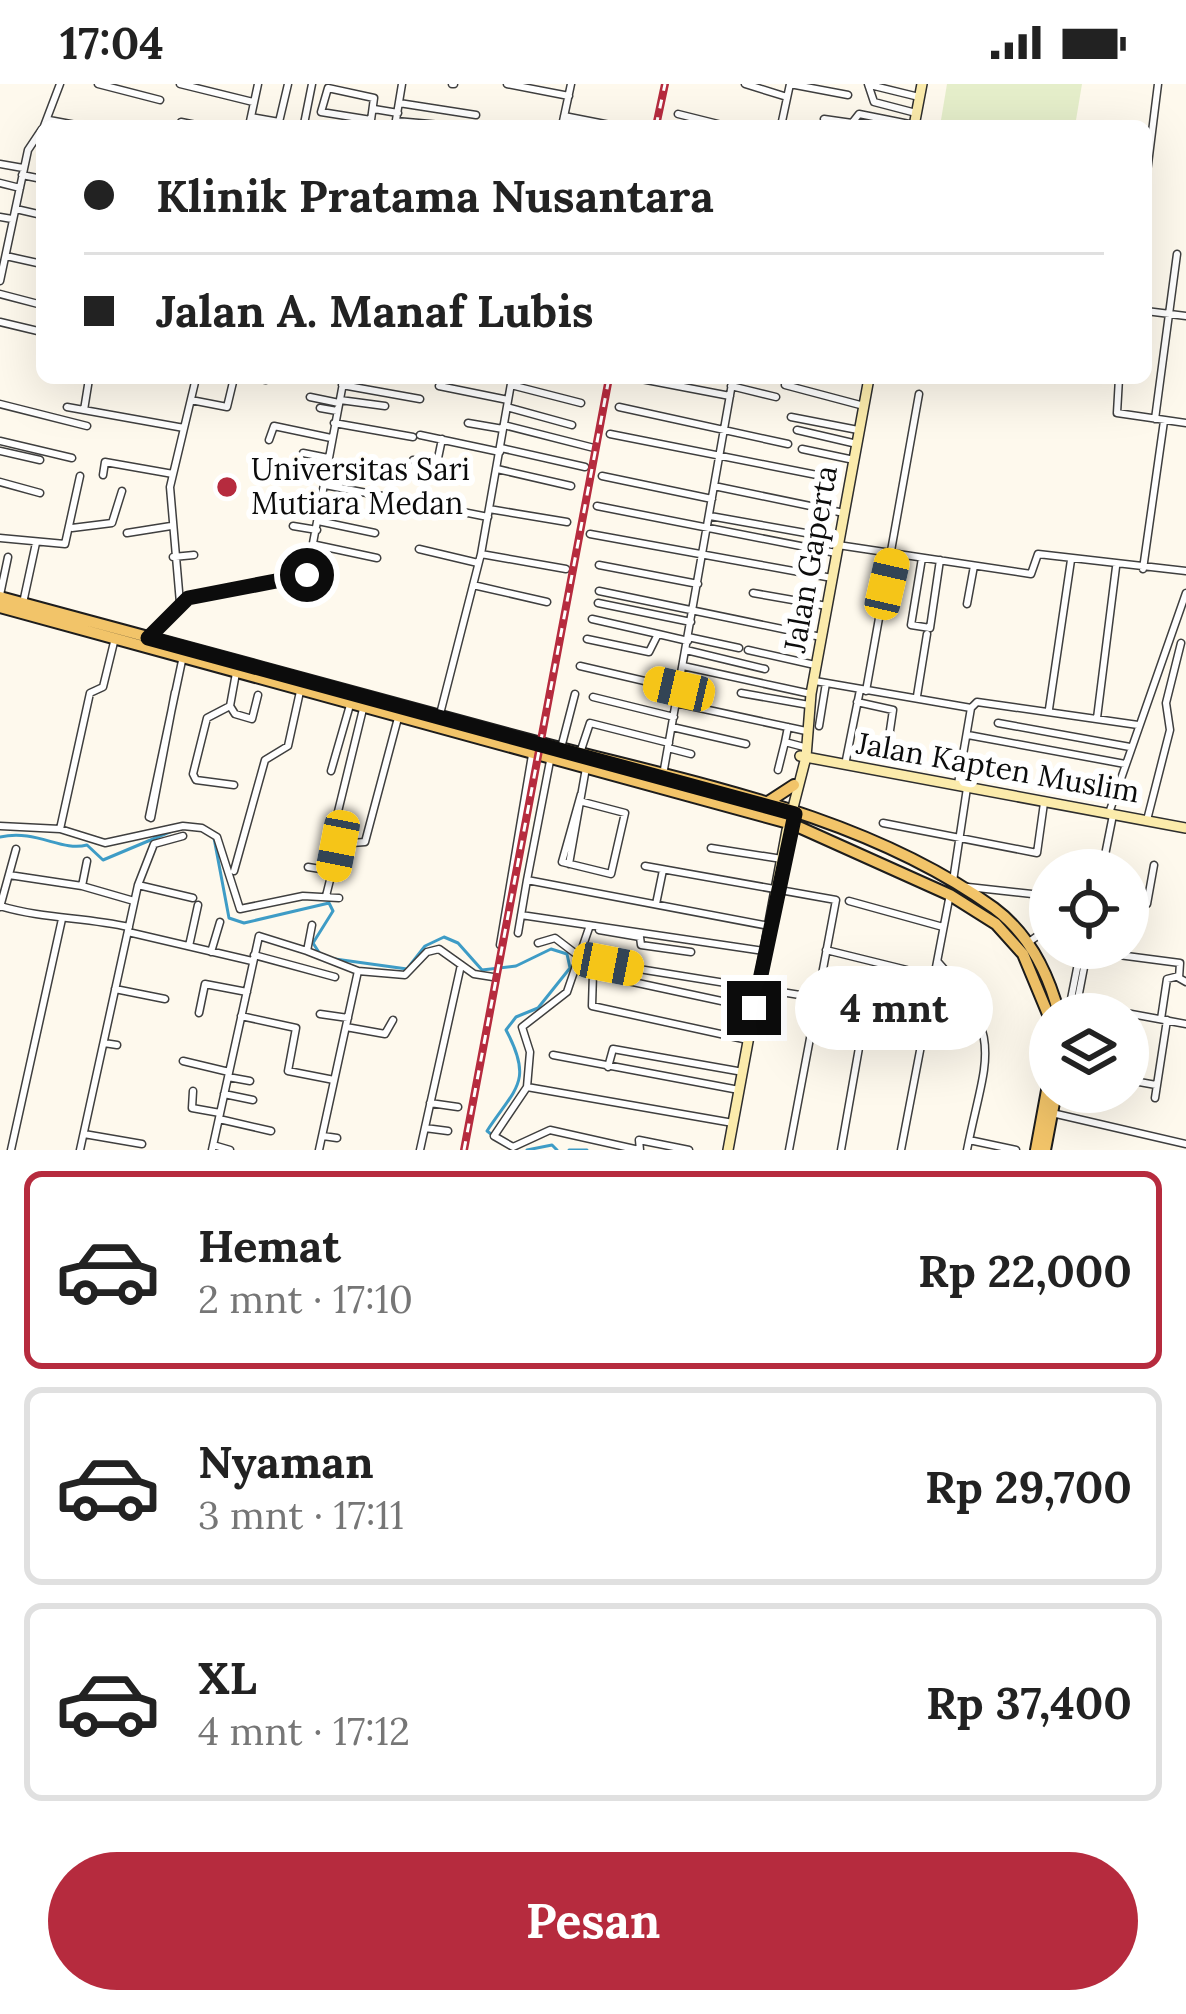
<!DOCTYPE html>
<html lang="id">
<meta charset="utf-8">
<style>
:root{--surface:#fff;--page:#f2f2f2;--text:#222;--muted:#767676;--line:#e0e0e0;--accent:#b62b3e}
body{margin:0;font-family:Lora,serif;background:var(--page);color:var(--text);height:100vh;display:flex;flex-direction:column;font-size:45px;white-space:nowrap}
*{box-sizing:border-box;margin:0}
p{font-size:39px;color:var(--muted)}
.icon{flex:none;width:66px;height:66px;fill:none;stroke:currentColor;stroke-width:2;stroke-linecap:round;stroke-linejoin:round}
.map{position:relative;height:1066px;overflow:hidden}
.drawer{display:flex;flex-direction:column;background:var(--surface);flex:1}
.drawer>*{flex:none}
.hud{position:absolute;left:36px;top:36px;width:1116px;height:264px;border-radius:18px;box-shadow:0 12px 48px #0002;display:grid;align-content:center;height:264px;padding:0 48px;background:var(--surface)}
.controls{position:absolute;left:1029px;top:765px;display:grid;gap:24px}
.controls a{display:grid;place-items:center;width:120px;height:120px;border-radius:50%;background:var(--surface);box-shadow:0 12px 48px #0002;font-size:60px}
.end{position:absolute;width:54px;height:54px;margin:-27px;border:15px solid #0c0c0c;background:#fff;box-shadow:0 0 0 6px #fff}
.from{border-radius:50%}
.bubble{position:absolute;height:84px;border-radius:42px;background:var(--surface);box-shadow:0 12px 48px #0002;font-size:39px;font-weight:700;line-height:84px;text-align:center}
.car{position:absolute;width:36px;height:72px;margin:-36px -18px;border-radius:15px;box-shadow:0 0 9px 3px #0007;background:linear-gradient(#f5c518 24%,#345 0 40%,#f5c518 0 76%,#345 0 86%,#f5c518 0)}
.hud b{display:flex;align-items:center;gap:42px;height:114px;font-size:45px}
.hud b+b{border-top:3px solid var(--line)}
.hud i{width:30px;height:30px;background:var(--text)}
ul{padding:21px 0 0;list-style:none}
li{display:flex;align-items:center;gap:36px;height:198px;margin:0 24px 18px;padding:0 24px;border:6px solid var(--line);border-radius:18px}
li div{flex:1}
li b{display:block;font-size:45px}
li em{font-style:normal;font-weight:700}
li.active{border-color:var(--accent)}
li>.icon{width:108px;height:108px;stroke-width:1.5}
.action{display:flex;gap:24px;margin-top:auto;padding:24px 48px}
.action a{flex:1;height:138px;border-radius:72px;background:var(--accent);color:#fff;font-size:48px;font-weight:700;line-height:138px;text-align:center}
.status{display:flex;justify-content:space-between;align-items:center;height:84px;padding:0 60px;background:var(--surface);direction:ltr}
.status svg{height:33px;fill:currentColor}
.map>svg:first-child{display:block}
</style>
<div class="status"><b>17:04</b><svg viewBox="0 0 49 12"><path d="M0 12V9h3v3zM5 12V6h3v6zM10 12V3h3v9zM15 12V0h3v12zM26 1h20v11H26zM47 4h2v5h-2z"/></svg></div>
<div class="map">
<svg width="1186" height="1066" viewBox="0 0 1186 1066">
<rect width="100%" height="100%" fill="#fef9ed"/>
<path fill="#e5eeca" d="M947,0h135l-7,42h-135z"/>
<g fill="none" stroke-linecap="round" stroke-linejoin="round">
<path stroke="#3e9cc6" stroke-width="3" d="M0,753c37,-8 61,15 87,8l16,15 69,-29
M214,754l15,80 15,5 85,-20 4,8 -20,32 7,11
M335,875l72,10 18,-23 19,-9 14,6 24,27 34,-4 35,-17 16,5 3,14 -32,40 -22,9 -10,13c28,52 9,58 -19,101l17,13
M527,1066l25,-5 5,5
M569,1066h18"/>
<g stroke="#3f3f3f" stroke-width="9">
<path id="street" d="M98,0l62,16
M180,0l73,18
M452,0h2
M507,0l62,12
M745,0l42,13
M790,0l58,11
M868,0l6,18 42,11
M870,1l49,12
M328,4l46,10 -3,22 -50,-8z
M399,19l77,12
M374,25l24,4
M678,30l48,12
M564,32l51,10
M251,33l28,5 9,-38
M824,35l28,4 7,-9 55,11
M49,36l32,6
M396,37l56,5
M304,40l8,-40
M44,42l16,-42
M179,42l2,-4 20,4
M249,42l9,-42
M395,42l7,-42
M491,42h16
M562,42l9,-42
M781,42l9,-42
M0,80l23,4
M22,91l20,4
M1146,96l12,-96
M0,99l20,5
M16,125l26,6
M0,133l12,2
M6,172l36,8
M0,197l28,-131 14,-21
M0,210l42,11
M1146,227l40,5
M0,238l42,10
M256,294l10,2
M415,294l6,1
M636,294l94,18
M1119,294l-2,35 69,10
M342,301l78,14
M511,301l70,18
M785,301l79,21
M439,302l69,14
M731,302l45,11
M310,313l29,6
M191,316l36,7 7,-29
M340,316l45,6
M0,320l87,22
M67,323l117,21
M507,323l65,18
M619,323l169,37
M320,324l17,3
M84,326l5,-31
M791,333l67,13
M1155,335l22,-165
M334,339l79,14
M468,339l35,6
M504,341l90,23
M797,346l60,14
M610,350l222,44
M420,351l80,17
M269,356l5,-14 57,12
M0,357l72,17
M501,364l84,19
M802,365l52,11
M0,367l40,9
M303,369l25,5
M413,376l24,3 5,-24
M326,385l59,12
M497,385l74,17
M103,391l2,-13 68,12
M602,392l110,23
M0,398l40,11
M325,401l73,14
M714,402l130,27
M408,417l80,16
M597,422l239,47
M489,425l78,13
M710,432l129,23
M318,437l57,12
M293,442l24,4
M72,444l40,-5 10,-32
M127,449l44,-7
M590,450l242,44
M0,454l65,6 15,-68
M316,461l61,13
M838,461l193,29 7,-20 148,17
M419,465l59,14
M481,470l85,15
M173,473l21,-2
M922,474l-11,67 19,3 10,-68
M599,481l99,19
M1143,485l21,-148
M473,501l74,17
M302,506l1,-13
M599,507l222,46
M753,509l74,13
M0,511l8,-38
M23,519l13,-60
M180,519l-10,-116 26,-109
M598,519l93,19
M967,520l7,-38
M592,535l66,15
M688,553l51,11
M147,554l40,-40 120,-23 37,-197
M587,555l62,13 9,-18 30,7
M686,566l79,19
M748,566l67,15
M580,582l99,23
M683,582l128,28
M236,589l-6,33 5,8 17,5 6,-24
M815,597l156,27
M866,607l53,-297
M741,609l68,12
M917,612l10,-62
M593,613l81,20
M857,618l36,8 -7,47
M676,619l130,28
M230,622l-23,12 -14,56 3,6 38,5
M1049,625l22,-149
M440,630l41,-160 31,-176
M1097,634l19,-151
M998,639l132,24
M819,642l7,-43
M672,643l74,17
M788,643l-3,15 19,5
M968,651l157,29
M561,664l14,-54
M668,664l23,6
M580,669l10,-30 79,20
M550,677l-23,119 242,46
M845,681l15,-75
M778,686l7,-28
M331,687l19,-66
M663,691l70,-397
M958,700l13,-76 6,-6 161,23
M581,710l-19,68 49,12 14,-61 -42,-11
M1109,729l77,-220
M149,733l34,-161
M151,734l24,-126
M1147,736l23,-90 -4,-27 15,-60
M883,739l154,30 7,-50
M0,742l60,3 45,14 78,-17 19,2 15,9 23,72 63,-13 36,2
M334,744l29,-119
M60,745l30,-136 13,-6 12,-49
M711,764l71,11
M569,780l17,-96
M645,782l191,34 -47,250
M308,783l25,4
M1102,786l11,-55
M234,787l31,-111 23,-14 13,-59
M9,791l73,11 52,15
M953,797l14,-93
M138,801l55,13
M82,802l5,-25
M959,802l91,10
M326,812l13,-52 26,-2 33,-124
M1128,816l19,4 7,-39
M849,817l94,26
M656,820l7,-34
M0,822c44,13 85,11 129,21
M0,823l16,-58
M521,831l243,36
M589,844l-22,64 -45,35 8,25 -3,35 -33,49 19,11 37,-17 89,20
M599,846l41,7 1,8 50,7
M128,848l124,29
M518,849l9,-53
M1029,858l21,-15
M538,859l17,-5 25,19
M500,861l32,-190
M189,862l9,-41
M826,866l81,20
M307,867l51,20 47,4 22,-23 12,-3 35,25 19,3
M1088,867l92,12 -1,15 7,4
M211,868l9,-30
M254,871l81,22
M938,878c69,76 47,96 29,188
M608,880l303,49
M577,886l177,38
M593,889l-1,33 156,34
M115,905l50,10
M1070,920l11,-56
M199,929l6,-29 42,8
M320,930l28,4
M1063,930l7,-10h7l109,20
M1075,930l12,-62
M241,932l55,12 -8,43 46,9
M1161,935l6,-40 12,-3
M346,943l39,7 8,-14
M104,959l13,2
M1128,969l5,1
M553,971l186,35
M183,977l46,11
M608,983l5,-18 130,23
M228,993l22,4
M1128,996l28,5
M527,1003l206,36
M193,1007l-1,17 28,5
M224,1010l29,6
M1155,1014l12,-78
M430,1019l28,4
M1052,1029l134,31
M219,1035l52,12
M425,1044l23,3
M84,1050l58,10
M323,1052l14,2
M969,1056l47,10
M213,1061l17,5
M11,1066l51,-231
M80,1066l58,-265 16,-41 29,-8
M212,1066l47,-214 48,15 5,-26
M319,1066l39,-179
M420,1066l41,-185
M640,1066l-1,-10 50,10
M841,1066l25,-142
M901,1066l49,-256"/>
</g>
<g stroke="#2e2e2e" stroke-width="12">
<path id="secondary" d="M914,42l8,-42
M800,672l386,72
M787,747l19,-74 5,-63 58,-316
M728,1066l59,-320"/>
</g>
<g stroke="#1d1d1d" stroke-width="14">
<path id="primary" d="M0,513c175,47 351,95 526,142 156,42 334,72 468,169 35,26 54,64 65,106
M0,523l792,217 158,71 46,29 27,30 27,65
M765,720l29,-19
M1036,1066l14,-76
M1045,1066l11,-58"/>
</g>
<use href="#street" stroke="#fff" stroke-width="6"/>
<use href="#secondary" stroke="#fbebab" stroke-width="9"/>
<use href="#primary" stroke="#f2c469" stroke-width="10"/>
<g stroke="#b62b3e" stroke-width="8">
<path id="rail" d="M656,42l9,-42
M464,1066l145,-772"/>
</g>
<use href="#rail" stroke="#fff" stroke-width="3" stroke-dasharray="9" stroke-linecap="butt"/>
</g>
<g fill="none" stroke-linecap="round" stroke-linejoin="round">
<path stroke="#0c0c0c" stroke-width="15" d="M307,491l-119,23 -40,40 647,176 -41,194"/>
</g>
<circle fill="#b62b3e" stroke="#fff" stroke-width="4.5" cx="227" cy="403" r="12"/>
<g text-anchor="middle" stroke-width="12" stroke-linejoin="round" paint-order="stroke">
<g font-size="30" fill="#0c0c0c" stroke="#fff" text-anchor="start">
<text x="251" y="396">Universitas Sari<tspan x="251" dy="34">Mutiara Medan</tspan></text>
</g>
<g font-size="30" fill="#0c0c0c" stroke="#fff">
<text transform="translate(811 475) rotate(-80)" y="10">Jalan Gaperta</text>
<text transform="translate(998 684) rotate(10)" y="10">Jalan Kapten Muslim</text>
</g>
</g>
</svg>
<div class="controls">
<a><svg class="icon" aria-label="locate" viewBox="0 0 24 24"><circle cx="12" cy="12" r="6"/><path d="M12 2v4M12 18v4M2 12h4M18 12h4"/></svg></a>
<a><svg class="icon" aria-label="layers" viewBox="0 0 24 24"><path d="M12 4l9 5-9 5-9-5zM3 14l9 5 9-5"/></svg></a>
</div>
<i class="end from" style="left:307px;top:491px"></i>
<i class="end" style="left:754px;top:924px"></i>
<div class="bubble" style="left:795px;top:882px;width:198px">4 mnt</div>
<i class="car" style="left:887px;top:500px;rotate:13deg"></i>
<i class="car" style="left:679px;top:605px;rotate:283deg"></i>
<i class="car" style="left:338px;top:762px;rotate:191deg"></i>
<i class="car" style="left:608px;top:880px;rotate:101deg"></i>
<div class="hud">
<b><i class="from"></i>Klinik Pratama Nusantara</b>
<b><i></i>Jalan A. Manaf Lubis</b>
</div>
</div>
<section class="drawer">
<ul>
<li class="active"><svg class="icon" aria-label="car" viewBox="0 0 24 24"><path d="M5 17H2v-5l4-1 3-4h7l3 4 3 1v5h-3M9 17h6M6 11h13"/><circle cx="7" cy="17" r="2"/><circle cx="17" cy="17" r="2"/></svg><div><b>Hemat</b><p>2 mnt · 17:10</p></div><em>Rp 22,000</em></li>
<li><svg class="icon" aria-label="car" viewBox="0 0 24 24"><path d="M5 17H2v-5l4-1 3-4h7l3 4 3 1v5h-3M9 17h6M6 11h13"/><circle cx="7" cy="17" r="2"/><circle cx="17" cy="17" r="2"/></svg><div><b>Nyaman</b><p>3 mnt · 17:11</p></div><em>Rp 29,700</em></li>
<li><svg class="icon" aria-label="car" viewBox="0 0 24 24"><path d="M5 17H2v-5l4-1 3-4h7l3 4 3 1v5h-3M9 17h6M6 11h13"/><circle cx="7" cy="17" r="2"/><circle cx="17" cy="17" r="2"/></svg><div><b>XL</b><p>4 mnt · 17:12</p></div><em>Rp 37,400</em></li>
</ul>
<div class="action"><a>Pesan</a></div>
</section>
